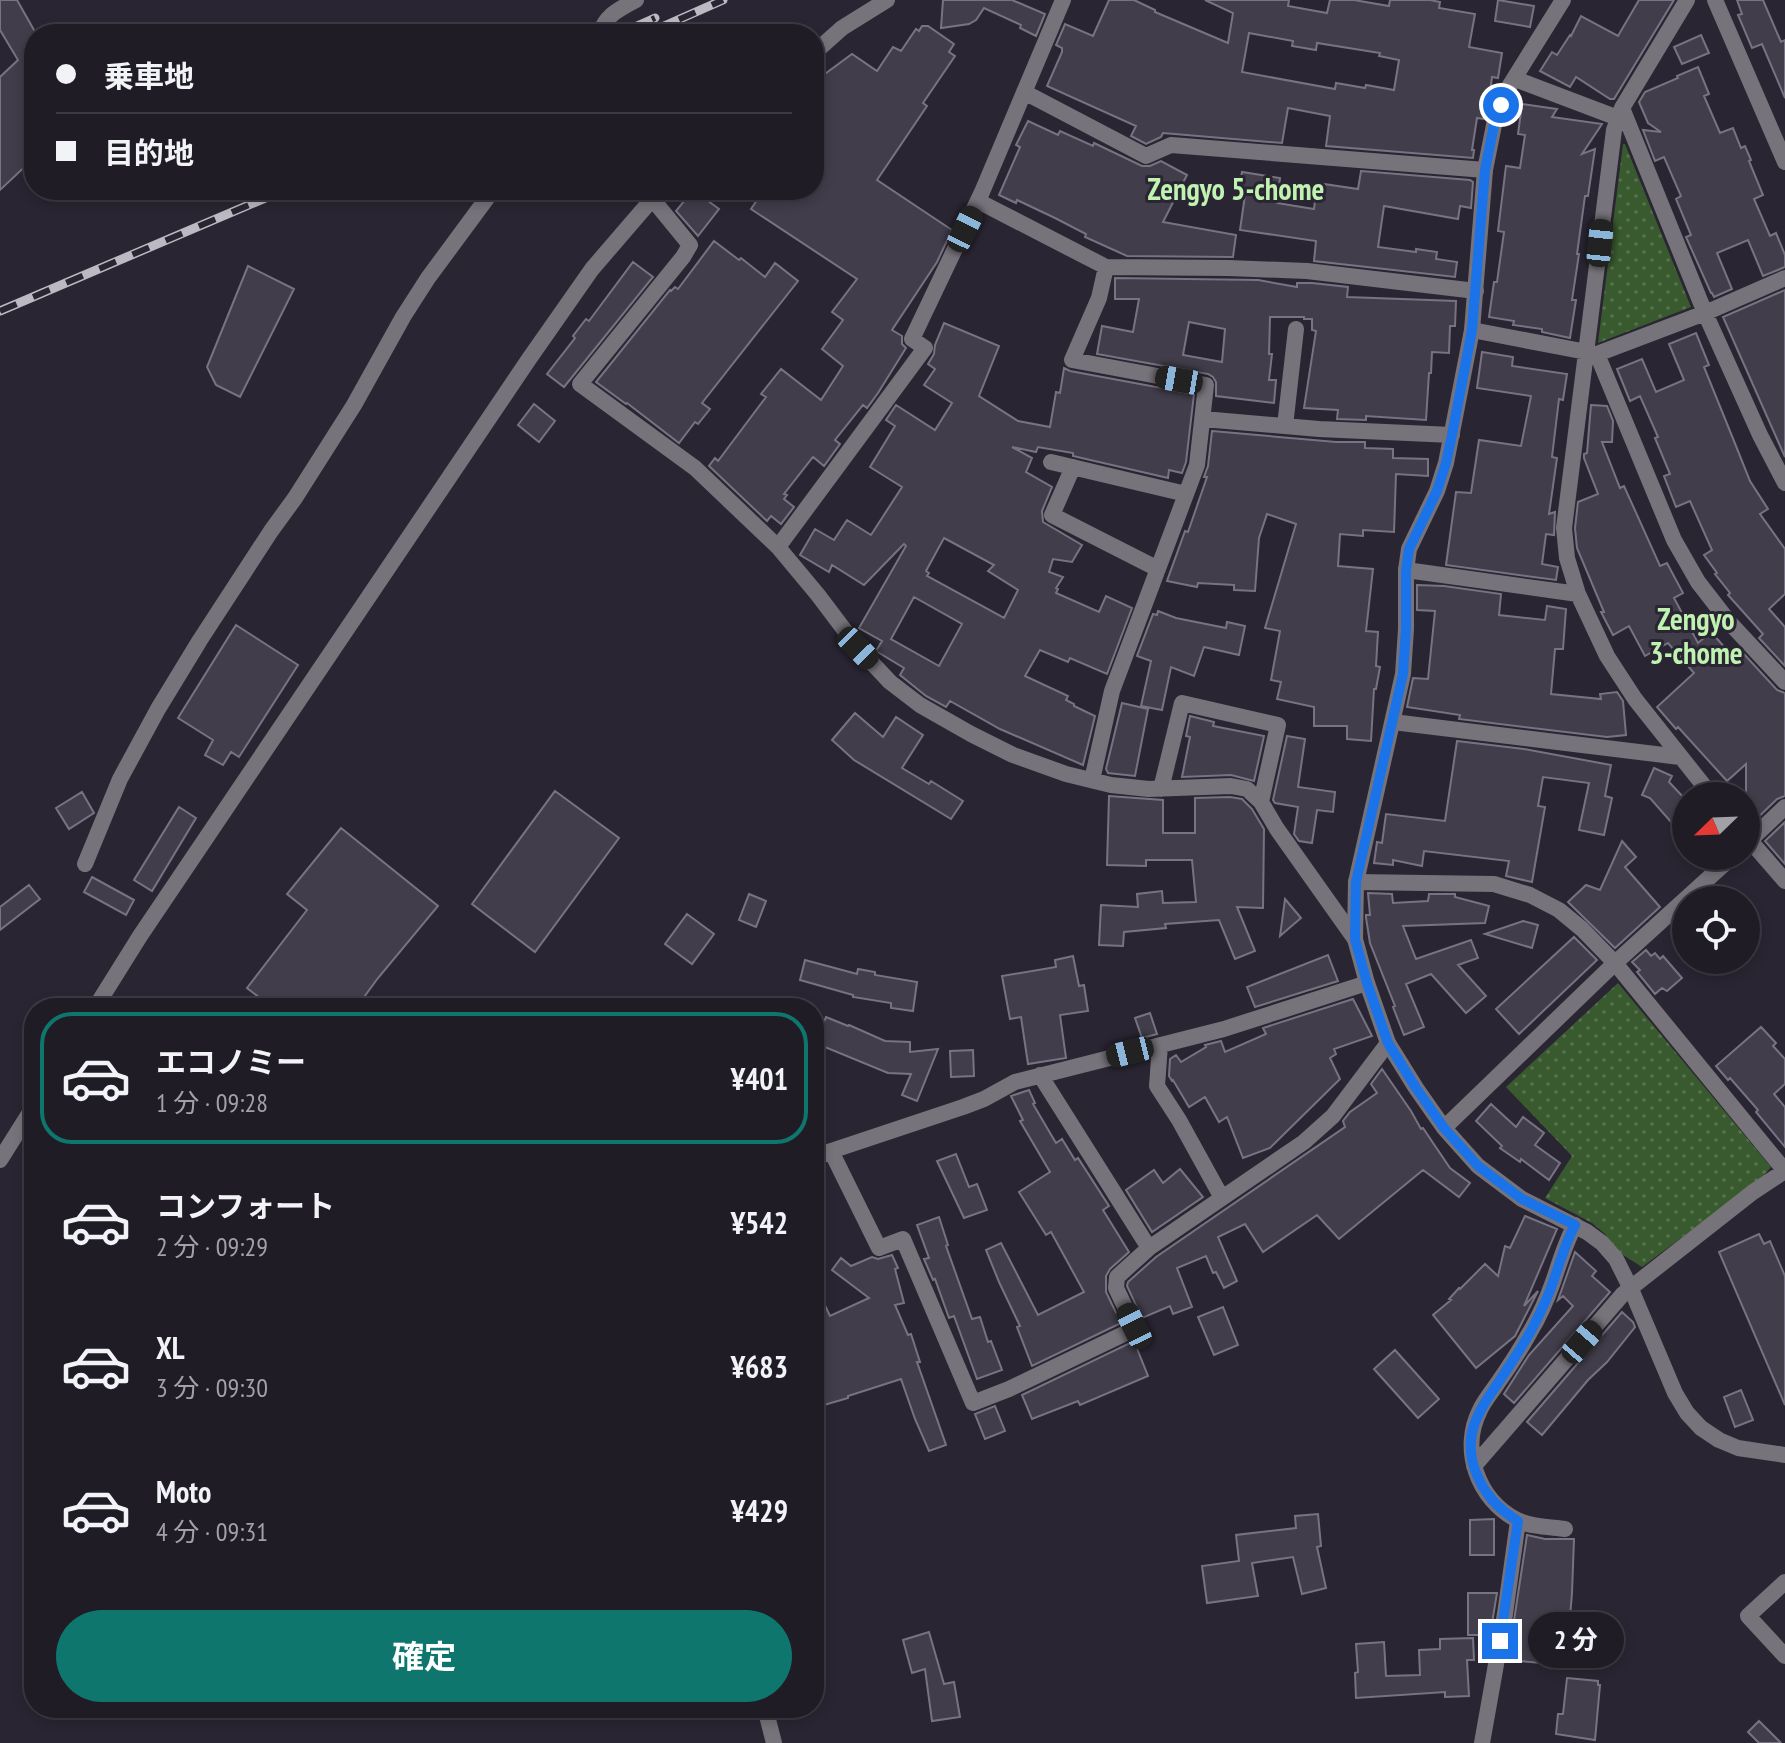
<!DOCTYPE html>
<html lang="ja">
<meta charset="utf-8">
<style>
:root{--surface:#201c26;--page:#2d2932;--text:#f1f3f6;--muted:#a2a1a7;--line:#3d3a43;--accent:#0f766e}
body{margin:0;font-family:"PT Sans Narrow","Noto Sans JP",sans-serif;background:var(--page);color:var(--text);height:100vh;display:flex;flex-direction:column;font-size:30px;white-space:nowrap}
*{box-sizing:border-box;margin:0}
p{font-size:26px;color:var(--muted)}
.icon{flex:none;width:44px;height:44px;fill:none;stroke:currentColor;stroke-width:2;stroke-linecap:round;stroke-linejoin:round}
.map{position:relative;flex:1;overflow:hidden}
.side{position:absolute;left:24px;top:998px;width:800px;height:720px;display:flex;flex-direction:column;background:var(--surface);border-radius:32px;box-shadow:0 4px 12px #0003,0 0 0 2px var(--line)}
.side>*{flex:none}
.top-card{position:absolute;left:24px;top:24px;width:800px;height:176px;border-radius:32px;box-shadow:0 4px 12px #0003,0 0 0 2px var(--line);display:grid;align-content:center;height:176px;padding:0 32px;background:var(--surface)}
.needle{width:52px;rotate:247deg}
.buttons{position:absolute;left:1672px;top:782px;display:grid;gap:16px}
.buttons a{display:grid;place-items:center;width:88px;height:88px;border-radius:50%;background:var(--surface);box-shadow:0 4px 12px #0003,0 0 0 2px var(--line);font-size:40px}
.end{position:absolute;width:36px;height:36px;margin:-18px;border:10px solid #1a73e8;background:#fff;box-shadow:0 0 0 4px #fff}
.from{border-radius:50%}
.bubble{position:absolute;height:56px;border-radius:28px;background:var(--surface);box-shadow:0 4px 12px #0003,0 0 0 2px var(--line);font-size:26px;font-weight:700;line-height:56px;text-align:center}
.car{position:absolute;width:24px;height:48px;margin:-24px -12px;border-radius:10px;box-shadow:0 0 6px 2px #0007;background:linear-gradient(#222 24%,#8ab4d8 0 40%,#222 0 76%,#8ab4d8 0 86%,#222 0)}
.top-card b{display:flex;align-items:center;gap:28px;height:76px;font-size:30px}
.top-card b+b{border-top:2px solid var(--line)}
.top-card i{width:20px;height:20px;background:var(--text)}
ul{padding:14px 0 0;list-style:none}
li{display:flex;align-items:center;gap:24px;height:132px;margin:0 16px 12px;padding:0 16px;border:4px solid transparent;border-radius:32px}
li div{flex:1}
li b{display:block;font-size:30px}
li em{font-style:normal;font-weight:700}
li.selected{border-color:var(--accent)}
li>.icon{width:72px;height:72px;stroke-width:1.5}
.button{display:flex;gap:16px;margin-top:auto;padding:16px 32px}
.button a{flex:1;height:92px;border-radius:48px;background:var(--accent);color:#fff;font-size:32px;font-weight:700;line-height:92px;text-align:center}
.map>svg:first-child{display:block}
</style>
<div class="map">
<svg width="1785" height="1743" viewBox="0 0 1785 1743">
<defs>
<pattern id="park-dots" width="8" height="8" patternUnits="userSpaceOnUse" patternTransform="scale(2)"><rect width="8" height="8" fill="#395a2e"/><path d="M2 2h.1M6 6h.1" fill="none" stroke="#56724d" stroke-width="1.8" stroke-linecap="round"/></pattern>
</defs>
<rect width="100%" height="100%" fill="#2a2532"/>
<path fill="url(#park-dots)" d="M1623,144h2l66,163 -93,36z
M1618,983l153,184 -10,12 -119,88 -22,-14 -15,-19 -13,-11 -47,-25 27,-42 -66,-69z"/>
<path fill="#413d4a" stroke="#787382" stroke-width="2" fill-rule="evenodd" d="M0,0h17l17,30v128l-34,32v-113l18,-17 -18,-30z
M943,0h69l33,14 -9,22 -16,-8 1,-3 -37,-17 -8,12 -7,4 -28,4z
M1109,0h25l21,10v2l73,31 5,-30 -28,-13h84l-1,6 39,7 3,-13h24l35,6 1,-6h40l10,2 -1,6 36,6 -6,33 33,6 -4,25 -6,-1 -4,31 -4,11 -7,-1 -5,32h2l-1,8 -147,-12 4,-30 -42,-8 -6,35 -119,-10 -2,4 -15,7 -15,-8 5,-10 -89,-40 15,-34v-4l-6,-3 9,-21 28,12zM1249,33l44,8 -1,5 24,4 1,-7 63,10 -1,3 20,4 -5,30 -28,-5 -1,3 -29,-5 -1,6 -93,-17z
M1498,0l36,6 -4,21 -35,-6z
M1639,0h35l-60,99h-4l-34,-22 -6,10 -30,-16 12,-19 5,3 13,-20 1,1 10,-20 37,20z
M1737,0h26l18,42 4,-2v58l-23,-54 -10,4 -14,-33 4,-1z
M922,26h6l26,18 -5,8 6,4 -32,47 4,3 -50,74 75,50 -15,32 -45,68 10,6v8l4,4 -28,45 -11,15 -4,-3 -28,35 5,4 -16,22 -11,-9 -29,37 3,1 -3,4 10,8 -13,17 -10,-8 -4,5 -58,-55 6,-8 3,3 48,-64 -5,-3 20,-25 40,31 22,-34 -21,-17 21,-29 -11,-8 25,-33 -106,-70 13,-19h50v-108l38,-28 25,17 16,-24 8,4 15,-22 3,2z
M1701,35l8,18 -27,11 -8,-17z
M1698,67l11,27 -5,2 16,37 13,-5 8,20 4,-2 6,14 -2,1 14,34 -9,4 16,37 6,-3 9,22v12l-22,9 -15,-36 -31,13 15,36 -18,8 -2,-4h-1l-25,-56 5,-2 -15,-36 5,-3 -17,-39 -9,4 -12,-31 18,2 -13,-9 -9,-21 6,-10 33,-14 -1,-2z
M1522,104l35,5 -5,8 50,7 -20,30 13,-5 -7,47h-3l-8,58h2l-7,46h4l-6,38 -28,-6v-3l-29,-4 1,-4 -25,-4 5,-35h3l7,-50 -6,-1 8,-65 14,2 5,-33 -7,-1z
M1028,121l30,14 2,-4 33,15 1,-3 48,23h8l11,-5 26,14 -24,47 73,13 -3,22 -106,-1 -42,-19 1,-3 -31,-16 -38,-18 -1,3 -17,-8 21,-48 -4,-2z
M1361,171l109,9 3,2 -2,26 -11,-2 -2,13 -74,-13 -6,41 38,5v-3l21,3 -1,7 21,3 -2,15 -141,-16 2,-20 -76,-11 5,-35 -7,-1 4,-22 38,6 -3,25 37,6 3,-26 41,6z
M693,190l26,19 -21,27 -22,-25z
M714,241l25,19 2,-2 24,19 10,-14 23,18 -96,122 8,6 -12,15 -3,-2 -16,21 -52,-40 -1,1 -30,-22 74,-92 1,1 4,-4 3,2z
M633,262l20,15 -89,110 -17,-13 28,-36 -2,-2 13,-17 3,2z
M248,266l46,23 -54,108 -24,-12 -9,-18z
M1115,278l143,2 39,7v-4h15l36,4 -1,10 109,4 -1,25h-5l-1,27 -17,-1 -1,21h-2l-3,47 -60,-4v4l-29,-1 1,-9 -34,-2 12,-77 -4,-1v-11h-8v-2h-34l-1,37h3l-3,26h7l-2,23 -58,-7v-14l-3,-5 -5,-3 -111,-20 5,-28 31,6 6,-33h-24zM1189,322l36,7 -3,33 -39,-7z
M1785,290v167l-62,-140z
M944,323l55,23 -20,50 39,25 32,6 6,-35 4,1 4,-25 6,3 124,23 -8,68 -4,11 -13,-3 -1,8 -95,-22v-3l-35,-6 -2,5 -24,-5 20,11 -6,14 26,15 -10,24 1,11 39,23 -10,17 -19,-3 -4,13 14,5 -7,11 2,1 -2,4 43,19 7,-16 26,12 -25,66 -37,-16 -2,4 -28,-12 -15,26 43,20 -2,4 8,4v2l21,10 -12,49 -83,-36 -50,-28 -4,6 -20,-11 -26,-21 4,-7 -28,-17 6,-10 -23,-13 47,-82 -2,-2 -40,41 -32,-20 -3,7 -29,-17 15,-26 19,11 13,-20 24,15 31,-48 -32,-20 25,-41 -9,-6 10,-15 39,25 17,-27 -28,-18 11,-16 -7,-5 6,-10 1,-9zM944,538l50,27 -6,6 30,19 -14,28 -77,-42 2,-3 -3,-2zM914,597l48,27 -23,42 -48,-27z
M1696,333l13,32 -5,2 32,79 14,35 18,28 -8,5 25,35v45l-16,15 16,18v39l-26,-28 4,-4 -35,-39 2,-2 -15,-19 2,-1 -13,-18 8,-5 -22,-49 -14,6 -12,-31 6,-2 -15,-36 3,-1 -18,-41 -10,5 -13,-32 25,-10 14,33 28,-12 -15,-36z
M1482,352l31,5 -1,9 55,8 -4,26 -4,-1 -7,58 5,1 -8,56 6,-2 -1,23 -8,-1 -4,30 16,3 -2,13 -110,-15 10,-73 15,1 8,-53 42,6 10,-50 -54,-8z
M534,404l21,17 -16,21 -21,-17z
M1591,405l16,1 6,15 -1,21h-10l18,46 4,-2 36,80 7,-3 16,30 -9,5 24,45 13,-11 24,27 7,-7 35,38 8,3v103l-8,3 -28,27 -3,-3v-59l-19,17 -49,-54 -2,2 -19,-22 37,-34 -26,-30 -23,13 -16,-30 -16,9 -12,-23h3l-27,-64 -2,-20 3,-26 20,-8 -14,-36v-4l3,-1z
M1212,431l124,11h29v6l28,1v9l35,1v17l-32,-2 -2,58 -31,-2v6l-23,-2 -2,32 35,3 -7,62 12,1 -2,34 4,1 -4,22h-2l-3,52 -24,-2v-13h-33v-19l-37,-8 4,-17 -10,-2 9,-49 -15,-3 31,-104 -29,-10 -8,24 -4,53 -21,-1v-5l-36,-2 -1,4 -30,-6 18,-50 3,1 19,-55h-3l4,-11z
M1417,585l27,1 57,8 -2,21 46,5 2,-14 19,3 -3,40h-8l-4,45 50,5 -1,-5 17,-2 6,9 3,34 -19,2 -148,-18 1,-4 -53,-8 6,-29 15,1 7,-68 -18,-1z
M1158,611l18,7 50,10 1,-6 18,4 -6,29 -35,-8 -10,29 -23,-9 -9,43 -21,-4 10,-45 -14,-5 16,-42 4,1z
M236,625l62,40 -59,92 -8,-5 -8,13 -18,-10 8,-15 -35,-22z
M1122,703l26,6 -13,67 -27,-3 -2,-4z
M855,713l28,24 13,-20 27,18 -21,33 27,16 2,-3 32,20 -12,18 -97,-59 -22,-20z
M1190,716l24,6 -1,4 51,10 -10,45 -23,-6 -49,2 8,-40 -4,-1z
M1287,736l18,3 -7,48 37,5 -2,20 -16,-2 -5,33 -13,-2 -5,-7 4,-27 -23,-4 -2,-3z
M1457,741l67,8 87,16 -6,31 7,2 -8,37 -25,-5 10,-47 -46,-6 -5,29 7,1 -13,75 -26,-6 3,-15 -85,-10 -2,15 -29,-6v5l-19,-2 3,-21 5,1 4,-29 59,7z
M1654,768l18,8 -3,6 17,18v39l-36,-41 -8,-3z
M555,791l64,47 -84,114 -63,-48z
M82,792l12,21 -25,16 -13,-21z
M1109,796l54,4v33h32v-35l35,-1 12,2 10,10 12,20 -1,79 -26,-1 18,44 -20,8 -16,-39 -54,4 1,4 -42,4 -1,14 -24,-1 2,-40 37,2 -1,-13 25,-3 1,12 33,-1 -4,-42h-46v6l-39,-1z
M179,807l17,11 -44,73 -18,-11z
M1785,822v42l-20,-23z
M341,828l97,78 -60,72 -22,30h-83l-26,-20 60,-78 -20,-16z
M1622,841l14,16 -11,10 35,40 -45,41 -47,-46 18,-17 14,5z
M92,877l42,23 -8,15 -42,-23z
M29,885l11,14 -40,31v-23z
M1368,893l24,1 1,9 35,-2 1,-7h26v3l34,9 -4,17 -82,3 13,33 55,-19 7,18 -20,7 28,31 -20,17 -35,-39 -25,10 18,43 -20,8 -11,-28 2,-1 -25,-63 -4,-25v-3h4z
M749,894l17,7 -10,26 -17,-7z
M1285,899l16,19 -21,18z
M687,914l27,20 -22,30 -27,-20z
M1523,921l15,4 -6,23 -47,-14z
M1574,937l23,23 -78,74 -23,-25z
M1646,950l5,6 4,-3 5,6 3,-3 19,22 -15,13 -5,-3 -7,6 -18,-22 3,-2 -8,-8z
M1328,955l10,26 -83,26 -8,-20z
M1073,956l6,30 5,-1 4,26 -28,4 6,43 -38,6 -7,-47 -11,2 -8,-43 54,-9 -1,-7z
M805,960l52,14 1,-5 17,3v3l42,7 -4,29 -22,-3v-5l-38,-6v-2l-53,-15z
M1353,999l19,37 -38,13 2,5 -6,4 10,21 -70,69 -27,10 -16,-41 -8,5 -14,-25 -16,10 -16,-27 -1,1 -3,-5 1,-17 6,-4 5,7 25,-15 -1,-2 16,-4 4,11 41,-18 -3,-6z
M1150,1013l7,21 -15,4 -7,-20z
M826,1017l22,9 1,-1 36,16 25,1v10l28,-3 -21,52 -15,-6 9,-21 -23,-1 -73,-30z
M1761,1027l15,16 -3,3 12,13v25l-11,10 11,13v40l-29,-35 2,-2 -28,-32 -2,2 -12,-14z
M973,1050l1,26 -23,1 -1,-26z
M1382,1069l29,42 10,18 2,-1 27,40 20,15 -11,14 -36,-27 -84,69 -22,-24 -54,37 -18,-28 -27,13 19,44 -13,7 -8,-16 -3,1 -7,-17 -29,12 15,39 -19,7 -3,-8 -28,12 -15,-32 1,-4 28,-25 189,-130 -2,-6 7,-9 27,-19 -6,-9z
M1029,1090l6,13 -2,1 23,39 6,-4 13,21 3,-2 31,48 -6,4 26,42 -19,17 -4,7v16l15,31 -89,43 -15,-39 3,-1 -21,-44 -13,-32 15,-7 37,72 46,-23 -33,-60 -5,3 -27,-43 31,-20 -30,-51 3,-1 -12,-24z
M1491,1104l25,23 7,-10 21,16 -9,12 25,18 -11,17 -28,-21 -1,3 -20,-14 2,-2 -26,-25z
M956,1154l13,33 8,-3 10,26 -23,8 -27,-57z
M1180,1169l23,28 -51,35 -26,-42 28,-20 9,13z
M1525,1216l32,13 -33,77 14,-15 -23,45 -39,32 -43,-53 18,-15 -2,-1 10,-11 1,1 25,-25 13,12 7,-30 5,2z
M939,1217l9,28 -2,1 26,73 8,-2 8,25 3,-1 11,29 -25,9 -23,-63 -5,2 -14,-39 -2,1 -9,-21 5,-1 -12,-33z
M1759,1234l5,10 6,-3 15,35v129l-66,-153z
M1575,1252l21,19 -4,5 18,16 -96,111 -10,-9 25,-39 44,-49 -10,-10 -5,4z
M892,1255l6,13 -3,1 9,34 -9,2 13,30 3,-1 9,28h-3l29,83 -17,6 -14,-32 -14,-40 -53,17v2l-34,10v-126l16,34 39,-18 -37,-28 9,-12 10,8 21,-9 6,2z
M1223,1307l15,38 -24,10 -16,-38z
M1622,1312l11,10 2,5 -28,35 -19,18 -46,55 -15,-13z
M1134,1341l14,35 -68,29 -2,-4 -46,18 -10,-24z
M1395,1350l44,49 -21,19 -44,-49z
M1741,1390l12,30 -18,7 -11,-30z
M995,1406l10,25 -20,8 -10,-25z
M1318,1514l3,32 -4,1 9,41 -24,6 -9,-37 -41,6 6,33 -51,7 -5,-37 37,-5 -3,-26 60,-7 -1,-12z
M1494,1519v36h-24v-35z
M1527,1535l18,4h29l-2,54 -6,72 -58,-5z
M1468,1593h29l-7,42h-22z
M929,1632l15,52 10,-2 6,35 -28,4 -7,-52 -13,4 -9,-33z
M1473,1638l1,22h-7l2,36 -24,1v-5l-89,6 -1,-25 3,-1 -2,-28 28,-2 2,34 34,-1 -1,-25 21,-1v-10z
M1567,1678l31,3v4h2l-5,55 -39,-6 2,-20h5z
M1759,1721l22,22h-22l-11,-11z"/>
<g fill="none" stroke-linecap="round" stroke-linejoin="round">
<path stroke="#76737a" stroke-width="16" d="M1687,0l-65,108 -8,22 -50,398 3,30 11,36 29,62 28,43 77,97
M600,34c5,-19 20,-25 36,-34
M1515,79l103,39
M1024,92l122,64 25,-11 314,25
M1622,108l83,205 55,122 25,48
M645,190l45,55 -7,12 -103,127 115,84 83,79 40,48 40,53 32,34 30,23 51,29 42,21 53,19 45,11 38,4 82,-3 16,3 14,13 16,27 78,110
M978,201l128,66 122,1 79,3 169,20
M1472,330l125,24 108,-41 80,-35
M1597,354l77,186 24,42 31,40 56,60
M1203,419l116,10 133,6
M1285,426l11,-97
M1051,462l135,32
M1073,467l-21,48 106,54
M778,547l147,-199 -13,-9 70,-147 81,-192
M1406,570l172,24
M1393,722l287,35
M1092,780l20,-89 85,-226 9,-80 -134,-25 27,-62 7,-31
M1161,789l21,-86 96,22 -17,77
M1746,836l39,45
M85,864l35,-85 38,-70 42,-69 71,-109 24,-33 59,-93 49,-88 25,-39 65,-88
M1356,882l138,2 36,11 29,15 23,19 33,34 170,208
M1160,1045l-3,41 22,34 43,78
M1040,1075l109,173
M831,1151l48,97 24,-9 70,164 36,-14 121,-58 4,-5 -18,-38 1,-11 32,-29 155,-106 29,-26 55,-73
M814,1158l17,-7 132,-44 21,-8 31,-17 209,-53 143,-46
M1474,1466l149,-172 130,-102 32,-21
M1565,1529c-16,-2 -34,-2 -48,-9 -40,-21 -57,-71 -37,-110 4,-9 11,-17 17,-26 12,-17 23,-34 33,-52 9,-15 17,-33 23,-50 7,-20 12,-39 22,-57
M1785,1582l-37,34 37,40
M765,1708l9,35
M1482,1743l23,-129 13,-93"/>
<path stroke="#76737a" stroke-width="16" d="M1563,0l-56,90 -12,30 -10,50 -13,160 -26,133 -9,28 -28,58 -3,21v59l-3,45 -47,208 -1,57 12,44 21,60 28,45 28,40 34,38 44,33 65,33 15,11 14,16 15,30 44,104 12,20 14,15 18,12 19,8 47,7
M1715,0l70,162
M814,53l28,-25 45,-28
M1746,844l39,-37
M95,1008l45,-72 389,-577 63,-90 68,-79
M1444,1128l171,-165 118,-107
M0,1160l34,-54"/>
<g stroke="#bcb9c2" stroke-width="9">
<path id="rail" d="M619,34l36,-16
M646,34l77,-34
M0,311l284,-121"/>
</g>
<use href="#rail" stroke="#2a2532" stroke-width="6" stroke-dasharray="18" stroke-linecap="butt"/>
</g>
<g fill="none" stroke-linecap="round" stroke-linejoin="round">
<path stroke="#1a73e8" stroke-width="10" d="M1500,1641l18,-120c-21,-13 -34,-27 -43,-51 -13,-37 5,-61 25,-90 11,-17 23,-34 33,-53 7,-14 15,-29 20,-45 7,-19 12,-39 22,-57l-53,-26 -44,-33 -34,-38 -28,-40 -28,-45 -21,-60 -12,-44 1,-57 47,-208 3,-45v-59l3,-21 28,-58 9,-28 6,-28 20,-105 13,-160 10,-50 6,-15"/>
</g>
<g text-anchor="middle" stroke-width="6" stroke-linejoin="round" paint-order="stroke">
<g font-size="30" font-weight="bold" fill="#c0f2b1" stroke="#2a2532">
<text x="1236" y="200">Zengyo 5-chome</text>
<text x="1696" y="630">Zengyo<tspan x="1696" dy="34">3-chome</tspan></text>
</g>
</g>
</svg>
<div class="buttons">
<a><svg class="needle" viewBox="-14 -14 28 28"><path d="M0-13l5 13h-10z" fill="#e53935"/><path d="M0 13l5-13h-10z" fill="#a2a1a7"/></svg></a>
<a><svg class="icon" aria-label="locate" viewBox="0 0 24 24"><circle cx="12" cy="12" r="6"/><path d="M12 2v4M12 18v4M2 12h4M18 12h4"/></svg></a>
</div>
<i class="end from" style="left:1501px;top:105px"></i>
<i class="end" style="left:1500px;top:1641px"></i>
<div class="bubble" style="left:1528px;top:1612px;width:96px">2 分</div>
<i class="car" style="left:965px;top:229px;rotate:26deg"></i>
<i class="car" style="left:1600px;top:243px;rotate:6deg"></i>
<i class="car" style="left:1179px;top:380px;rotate:280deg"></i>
<i class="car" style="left:858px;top:648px;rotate:136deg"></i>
<i class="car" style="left:1130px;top:1052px;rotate:256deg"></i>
<i class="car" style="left:1134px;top:1326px;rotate:334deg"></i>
<i class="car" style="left:1582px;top:1342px;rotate:41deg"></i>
<div class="top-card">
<b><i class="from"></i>乗車地</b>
<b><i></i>目的地</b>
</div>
<section class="side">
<ul>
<li class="selected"><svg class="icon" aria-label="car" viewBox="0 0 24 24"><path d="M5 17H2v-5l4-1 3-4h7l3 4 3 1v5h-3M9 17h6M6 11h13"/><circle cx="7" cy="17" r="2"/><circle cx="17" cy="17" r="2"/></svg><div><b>エコノミー</b><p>1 分 · 09:28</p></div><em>¥401</em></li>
<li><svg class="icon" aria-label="car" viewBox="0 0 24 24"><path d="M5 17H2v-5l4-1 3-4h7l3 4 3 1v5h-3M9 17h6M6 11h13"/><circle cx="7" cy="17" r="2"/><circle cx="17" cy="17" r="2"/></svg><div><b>コンフォート</b><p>2 分 · 09:29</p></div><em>¥542</em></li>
<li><svg class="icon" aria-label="car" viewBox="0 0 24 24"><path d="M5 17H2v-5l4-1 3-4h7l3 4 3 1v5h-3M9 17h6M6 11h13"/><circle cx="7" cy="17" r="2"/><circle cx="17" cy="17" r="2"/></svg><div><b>XL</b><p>3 分 · 09:30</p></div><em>¥683</em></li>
<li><svg class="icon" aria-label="car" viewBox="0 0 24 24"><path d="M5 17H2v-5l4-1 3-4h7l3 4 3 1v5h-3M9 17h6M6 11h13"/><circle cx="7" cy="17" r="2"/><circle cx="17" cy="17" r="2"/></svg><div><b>Moto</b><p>4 分 · 09:31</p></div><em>¥429</em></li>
</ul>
<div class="button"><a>確定</a></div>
</section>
</div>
